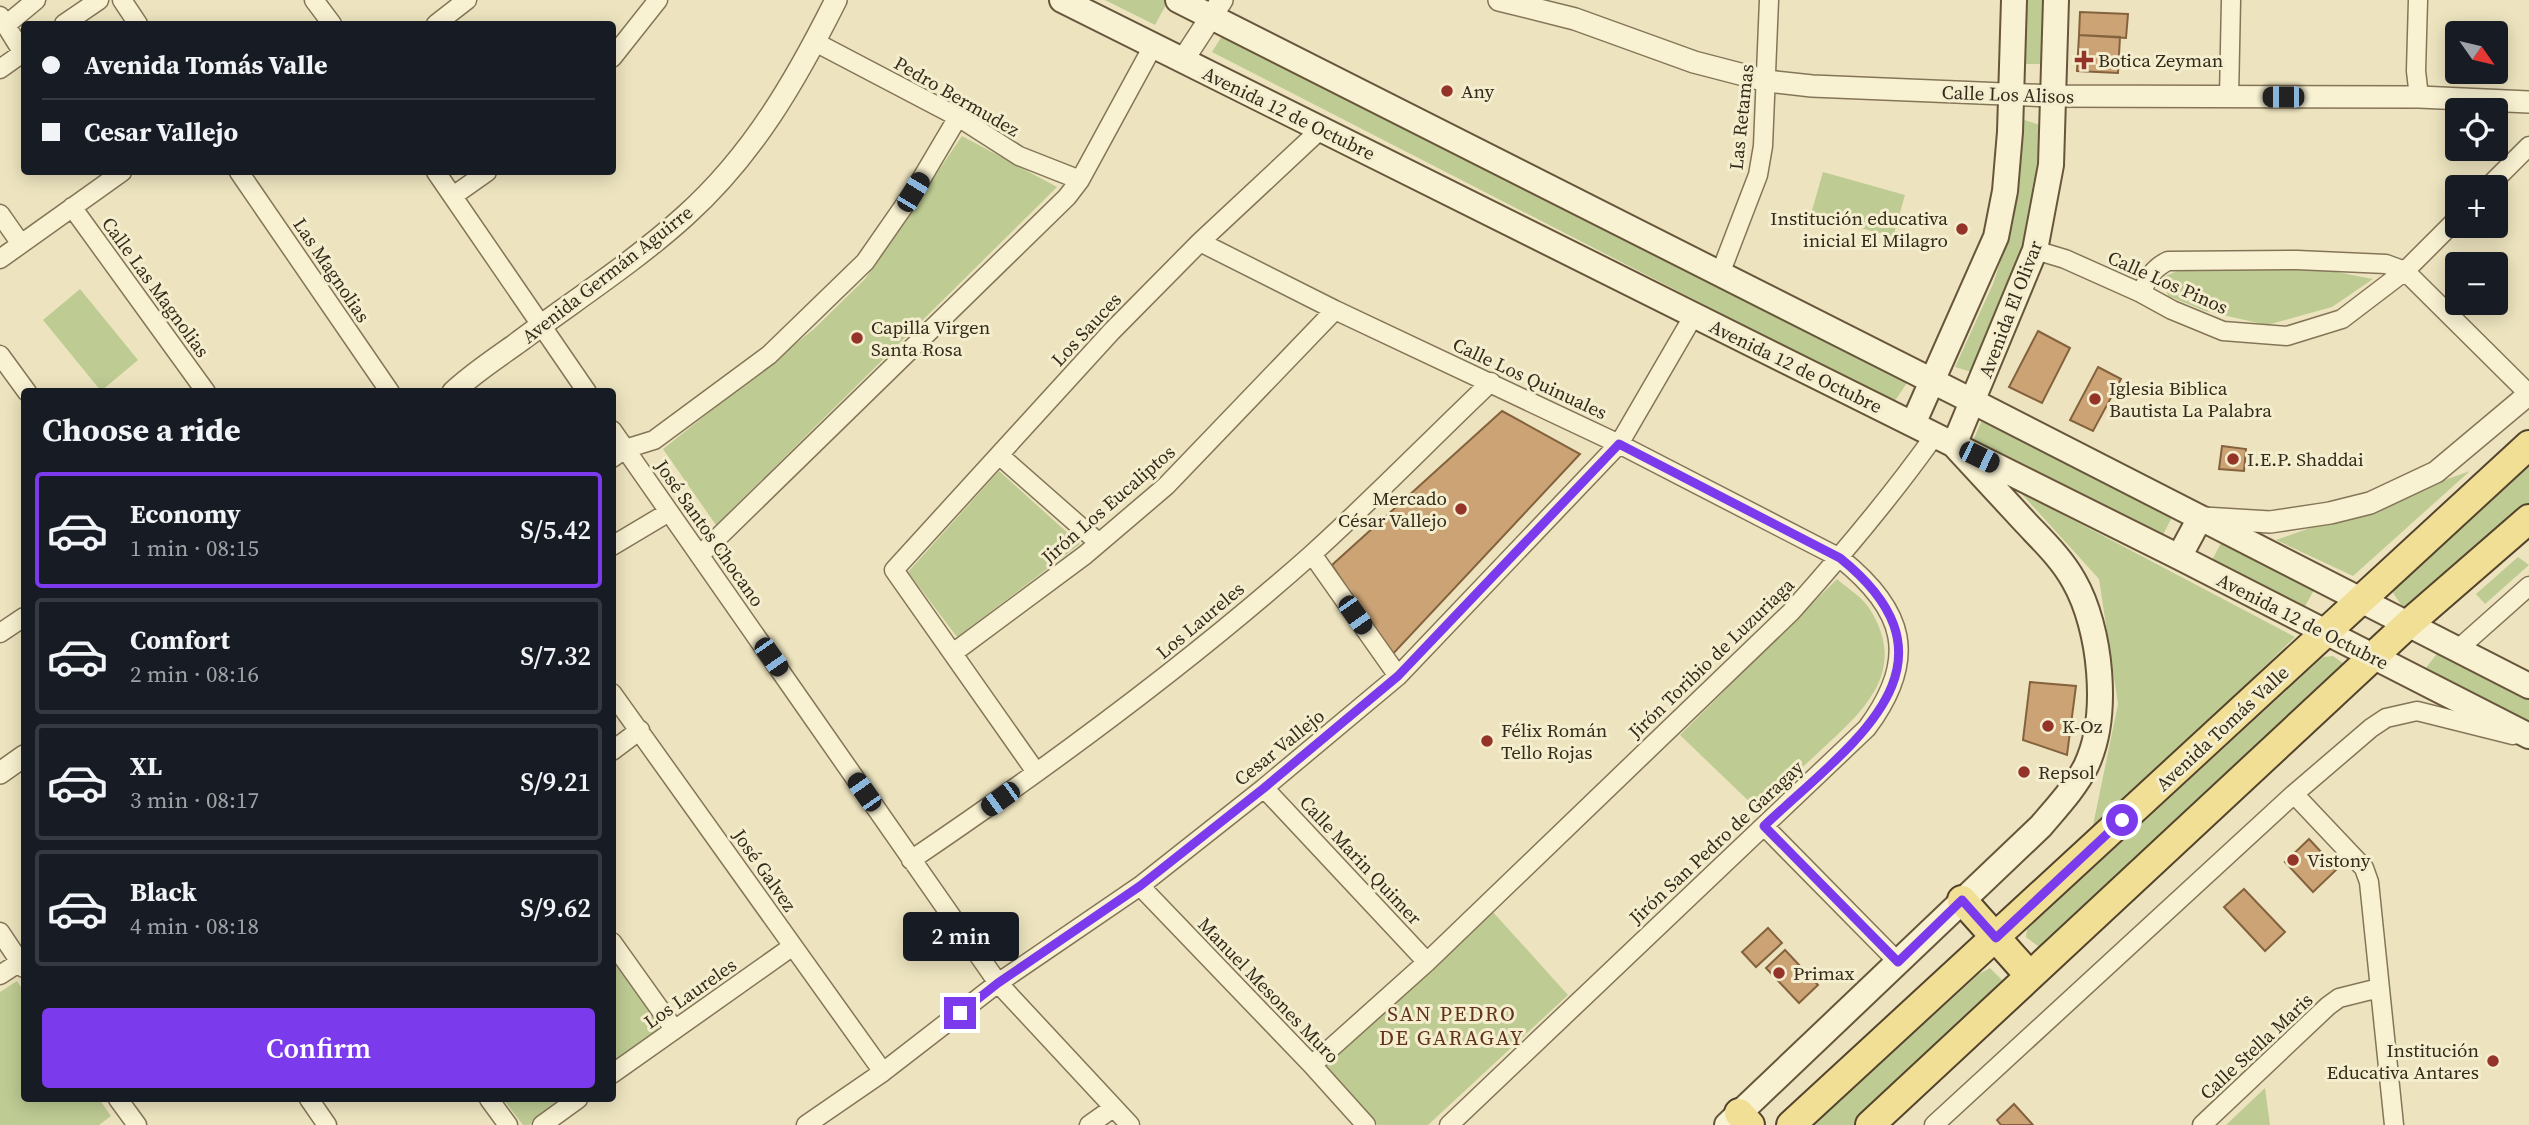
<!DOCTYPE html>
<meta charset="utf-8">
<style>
:root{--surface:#171b24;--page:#242831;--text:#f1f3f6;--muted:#9ea1a6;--line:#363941;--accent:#7c3aed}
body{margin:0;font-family:"Source Serif 4",serif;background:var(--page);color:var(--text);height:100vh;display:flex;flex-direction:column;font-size:26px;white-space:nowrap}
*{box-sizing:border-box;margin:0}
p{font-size:23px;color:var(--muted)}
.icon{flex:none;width:38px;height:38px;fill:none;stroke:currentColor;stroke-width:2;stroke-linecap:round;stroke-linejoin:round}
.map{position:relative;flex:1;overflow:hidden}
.drawer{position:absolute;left:21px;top:388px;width:595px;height:714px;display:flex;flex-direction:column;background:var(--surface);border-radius:7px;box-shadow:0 4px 18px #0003}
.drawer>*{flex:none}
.guide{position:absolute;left:21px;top:21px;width:595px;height:154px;border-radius:7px;box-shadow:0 4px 18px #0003;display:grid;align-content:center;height:154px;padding:0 21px;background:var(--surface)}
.needle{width:46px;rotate:124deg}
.tools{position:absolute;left:2445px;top:21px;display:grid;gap:14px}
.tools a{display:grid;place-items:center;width:63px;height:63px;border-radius:7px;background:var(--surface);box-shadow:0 4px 18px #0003;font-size:35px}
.end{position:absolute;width:32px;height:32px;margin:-16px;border:9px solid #7c3aed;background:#fff;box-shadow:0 0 0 4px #fff}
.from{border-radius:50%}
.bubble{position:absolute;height:49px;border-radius:7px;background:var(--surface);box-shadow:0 4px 18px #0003;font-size:23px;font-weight:600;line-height:49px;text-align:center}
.car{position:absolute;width:21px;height:42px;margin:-21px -10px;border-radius:9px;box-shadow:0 0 5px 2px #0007;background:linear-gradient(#222 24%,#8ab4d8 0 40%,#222 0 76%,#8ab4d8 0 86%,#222 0)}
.guide b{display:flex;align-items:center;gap:24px;height:66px;font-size:26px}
.guide b+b{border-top:2px solid var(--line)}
.guide i{width:18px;height:18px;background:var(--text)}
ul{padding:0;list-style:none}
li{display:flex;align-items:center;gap:21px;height:116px;margin:0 14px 10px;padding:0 7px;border:4px solid var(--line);border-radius:7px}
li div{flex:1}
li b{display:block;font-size:26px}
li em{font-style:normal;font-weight:600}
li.selected{border-color:var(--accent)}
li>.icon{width:63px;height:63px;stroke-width:1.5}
h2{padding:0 21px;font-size:32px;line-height:84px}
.action{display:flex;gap:14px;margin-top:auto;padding:14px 21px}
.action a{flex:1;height:80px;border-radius:7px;background:var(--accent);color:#fff;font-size:28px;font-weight:600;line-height:80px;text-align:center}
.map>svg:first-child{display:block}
</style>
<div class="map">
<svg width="2529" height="1125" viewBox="0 0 2529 1125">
<rect width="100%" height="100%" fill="#ede4bf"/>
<path fill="#becb93" d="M1105,0h60l3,1 -13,24z
M2024,0h22l-2,64h-21z
M1225,31l682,352 -13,19 -682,-350z
M2021,119l26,8 -22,132 -47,115 -23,-7 38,-83 20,-61z
M962,136l95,51 -341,338 -53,-76 151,-120 52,-51z
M1823,172l82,23 -12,42 -82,-23z
M2316,268l57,11 -41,28 -65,18 -62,-14 -37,-15 -5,-19 19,-8z
M80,289l58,71 -37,31 -58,-71z
M1982,420l190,97 -10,20 -189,-96z
M2529,461v47l-125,101 -11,-16 6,-10z
M999,471l81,73 -123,93 -49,-65z
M2470,471l-117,105 -77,-36z
M2020,492l275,145 -204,198 27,-131 -19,-125z
M2221,543l93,47 -10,18 -93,-46z
M2518,557l11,8 -44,39 -9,-10z
M1837,579c10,9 25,18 32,29 40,62 -4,102 -48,142 -21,20 -43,39 -64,59l-77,-74z
M2439,651l90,45v26l-104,-53z
M2333,656l14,10 -295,278 -13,3 -13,-10 1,-8 296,-272z
M1492,911l76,84 -140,130h-50l-54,-58z
M612,960l45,62 1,15 -46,31z
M1990,968l13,13 -1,7 -145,137h-44l166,-151z
M17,981l7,11v107h75l12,17 -12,9h-99v-133z
M2265,1088l5,37h-44z
M503,1099h64l-38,26h-6z"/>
<path fill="#cba375" stroke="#84623e" stroke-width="2" d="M2080,12l48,2 -2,24 -47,-3z
M2079,35l41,2 -2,36 -41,-2z
M2038,331l32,17 -28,55 -33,-16z
M2098,367l23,12 -28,52 -23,-11z
M1502,411l78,43 -189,202 -59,-91z
M2222,446l24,3 -2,22 -25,-2z
M2030,682l46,4 -9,69 -44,-15z
M2309,839l28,30 -24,23 -28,-30z
M2244,889l41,43 -20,19 -41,-44z
M1768,928l14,15 -26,24 -14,-15z
M1785,950l33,35 -19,18 -33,-35z
M2014,1104l19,21h-32l-4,-5z"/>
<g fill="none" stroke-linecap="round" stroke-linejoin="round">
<g stroke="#857558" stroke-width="21">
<path id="minor" d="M122,0l16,24
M314,0l18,24
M2418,0l-2,71 3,26
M0,16l23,37
M64,24l35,-24
M436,24l31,-24
M6,25l30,-25
M815,42l143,75 61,39 61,24
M612,58l46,-58
M0,69l24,-17
M2229,97l2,-97
M239,172l151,220
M436,172l151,220
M2488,187l41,-41
M453,196l34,-24
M72,207l134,185
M0,214l21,30
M1200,242l135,68 284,134 221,114c65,52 79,100 27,170l-418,397
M2035,250l30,9 76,34 31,17 51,21 64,5 55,-17 63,-48 52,-52
M0,259l122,-87
M1720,274l38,-99 5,-29 6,-146
M2141,293c7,-15 12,-25 27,-32l129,-1 89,4 19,7 124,123
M0,355l27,37
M612,430l386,553 132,142
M999,455l100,88
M612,458l13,-9 29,-9 115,-85 96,-93 48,-69 45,-76
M612,546l57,-34
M1312,554l86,122
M700,555l367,-358 13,-17 73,-134
M0,633l24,-16
M2457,650l72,-64
M953,653l132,-98 81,-69 169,-176
M612,693l271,379
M612,751l28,-21
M1036,772l-142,-202 218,-239 88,-89 121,-113
M1264,788l163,174
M2294,794l70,74 5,14 25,243
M1764,826l134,136
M911,860c139,-94 275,-194 400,-305 62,-56 120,-116 180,-173
M1140,886l172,179 54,60
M0,932l24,36
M612,942l62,87
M0,975l20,-13
M1312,1065l115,-103 364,-350c51,-57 100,-115 144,-177
M612,1074l181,-128
M118,1099l19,26
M309,1099l18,26
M489,1099l19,26
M542,1125l36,-26
M806,1125l77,-53 115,-89 142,-97 124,-98 134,-112 221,-232 75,-129
M1089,1125l24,-17
M1934,1125l360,-331 77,-66 15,-10 31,-7 96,24
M2202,1125l126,-119 11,-8 40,-10"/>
</g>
<g stroke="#857558" stroke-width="24">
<path id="tertiary" d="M1499,0l76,19 119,43 73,19 45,5 241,10 366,1 110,5
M1183,60l39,-60
M453,392c19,-18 42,-33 63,-48 56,-42 117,-81 169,-128 68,-61 111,-136 151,-216
M2204,518l66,4 60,-9 40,-10 66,-31 93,-78
M0,773l24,-17"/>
</g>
<g stroke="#67563b" stroke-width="28">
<path id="secondary" d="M1062,0l1117,557 350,179
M1178,0l796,402 555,284
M1913,424l83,-187 9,-46 5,-59 4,-132
M2179,557l21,-39
M1727,1125l314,-299c16,-19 34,-38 45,-60 24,-50 15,-138 -12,-185 -12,-22 -31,-40 -48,-58 -24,-26 -48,-52 -72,-78l81,-195 16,-85 5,-165"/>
</g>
<g stroke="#53432c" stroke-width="32">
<path id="primary" d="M1962,900l68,76
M1739,1113l11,12
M1791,1125l738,-680
M1870,1125l537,-500 122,-106"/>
</g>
<use href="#minor" stroke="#f8f1d2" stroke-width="18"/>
<use href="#tertiary" stroke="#f8f1d2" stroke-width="21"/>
<use href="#secondary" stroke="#f8f1d2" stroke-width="24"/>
<use href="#primary" stroke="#f1df96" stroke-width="28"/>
</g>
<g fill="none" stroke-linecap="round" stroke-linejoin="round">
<path stroke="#7c3aed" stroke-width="9" d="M960,1013l38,-30 142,-97 124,-98 134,-112 221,-232 221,114c134,108 8,188 -76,268l134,136 64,-62 34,38 126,-118"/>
</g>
<g fill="#943429" stroke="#f5eece" stroke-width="2.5">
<path d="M2080.5 49.5h7v7h7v7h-7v7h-7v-7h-7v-7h7z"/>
<circle cx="1447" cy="91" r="7"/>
<circle cx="1962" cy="229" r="7"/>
<circle cx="857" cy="338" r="7"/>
<circle cx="2095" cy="399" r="7"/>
<circle cx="2233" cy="459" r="7"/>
<circle cx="1461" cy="509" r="7"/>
<circle cx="2048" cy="726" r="7"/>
<circle cx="1487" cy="741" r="7"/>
<circle cx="2024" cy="772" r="7"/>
<circle cx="2293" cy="860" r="7"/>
<circle cx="1779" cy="973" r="7"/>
<circle cx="2493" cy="1061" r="7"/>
</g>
<g text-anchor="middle" stroke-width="6" stroke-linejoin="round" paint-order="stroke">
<g font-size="19" fill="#352b1c" stroke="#f5eece" text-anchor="start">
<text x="2098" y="67">Botica Zeyman</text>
<text x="1461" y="98">Any</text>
<text x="1948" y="225" text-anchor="end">Institución educativa<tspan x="1948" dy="22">inicial El Milagro</tspan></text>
<text x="871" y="334">Capilla Virgen<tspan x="871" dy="22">Santa Rosa</tspan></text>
<text x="2109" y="395">Iglesia Biblica<tspan x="2109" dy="22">Bautista La Palabra</tspan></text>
<text x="2247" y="466">I.E.P. Shaddai</text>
<text x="1447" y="505" text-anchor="end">Mercado<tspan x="1447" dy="22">César Vallejo</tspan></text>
<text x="2062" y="733">K-Oz</text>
<text x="1501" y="737">Félix Román<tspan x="1501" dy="22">Tello Rojas</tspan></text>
<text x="2038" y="779">Repsol</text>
<text x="2307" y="867">Vistony</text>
<text x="1793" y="980">Primax</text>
<text x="2479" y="1057" text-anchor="end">Institución<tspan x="2479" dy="22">Educativa Antares</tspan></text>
</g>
<g font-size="19" fill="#352b1c" stroke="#f5eece">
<text transform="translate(2008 94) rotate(2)" y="7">Calle Los Alisos</text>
<text transform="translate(957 96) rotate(30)" y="7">Pedro Bermudez</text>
<text transform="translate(1289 113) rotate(26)" y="7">Avenida 12 de Octubre</text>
<text transform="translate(1741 117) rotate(-84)" y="7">Las Retamas</text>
<text transform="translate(332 270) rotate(56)" y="7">Las Magnolias</text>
<text transform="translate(607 274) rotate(-38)" y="7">Avenida Germán Aguirre</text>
<text transform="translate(2168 282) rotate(24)" y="7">Calle Los Pinos</text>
<text transform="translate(156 287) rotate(54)" y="7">Calle Las Magnolias</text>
<text transform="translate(2010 309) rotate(-69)" y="7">Avenida El Olivar</text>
<text transform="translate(1086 329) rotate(-47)" y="7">Los Sauces</text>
<text transform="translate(1796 366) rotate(26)" y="7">Avenida 12 de Octubre</text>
<text transform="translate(1530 378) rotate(25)" y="7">Calle Los Quinuales</text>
<text transform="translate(1108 504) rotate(-41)" y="7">Jirón Los Eucaliptos</text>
<text transform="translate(710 533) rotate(55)" y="7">José Santos Chocano</text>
<text transform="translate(1200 620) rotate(-40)" y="7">Los Laureles</text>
<text transform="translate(2303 621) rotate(27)" y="7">Avenida 12 de Octubre</text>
<text transform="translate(1711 658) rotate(-44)" y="7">Jirón Toribio de Luzuriaga</text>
<text transform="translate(2222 728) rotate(-43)" y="7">Avenida Tomás Valle</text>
<text transform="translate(1279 747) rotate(-39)" y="7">Cesar Vallejo</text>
<text transform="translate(1716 842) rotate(-43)" y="7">Jirón San Pedro de Garagay</text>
<text transform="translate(1361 860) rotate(47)" y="7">Calle Marin Quimer</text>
<text transform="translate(765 870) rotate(55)" y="7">José Galvez</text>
<text transform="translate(1269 990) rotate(46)" y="7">Manuel Mesones Muro</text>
<text transform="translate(690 993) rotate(-35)" y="7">Los Laureles</text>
<text transform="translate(2256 1046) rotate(-43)" y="7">Calle Stella Maris</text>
</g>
<g font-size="21" letter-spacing="2" fill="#61321c" stroke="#f5eece">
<text x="1452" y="1021">SAN PEDRO<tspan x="1452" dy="24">DE GARAGAY</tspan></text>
</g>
</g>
</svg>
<div class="tools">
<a><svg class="needle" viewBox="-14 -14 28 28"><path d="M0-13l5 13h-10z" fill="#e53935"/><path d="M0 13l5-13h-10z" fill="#9ea1a6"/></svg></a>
<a><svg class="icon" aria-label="locate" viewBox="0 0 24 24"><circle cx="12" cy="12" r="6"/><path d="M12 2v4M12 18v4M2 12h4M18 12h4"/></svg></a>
<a>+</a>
<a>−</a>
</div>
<i class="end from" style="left:2122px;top:820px"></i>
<i class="end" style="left:960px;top:1013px"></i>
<div class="bubble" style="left:903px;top:912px;width:116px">2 min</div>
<i class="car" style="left:2283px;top:97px;rotate:270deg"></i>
<i class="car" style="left:913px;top:192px;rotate:31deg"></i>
<i class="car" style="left:1979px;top:457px;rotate:116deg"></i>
<i class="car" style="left:1355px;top:615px;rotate:145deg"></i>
<i class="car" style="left:771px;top:657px;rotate:145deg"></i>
<i class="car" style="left:864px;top:792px;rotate:325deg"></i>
<i class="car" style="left:1000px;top:799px;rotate:234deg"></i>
<div class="guide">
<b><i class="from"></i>Avenida Tomás Valle</b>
<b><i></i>Cesar Vallejo</b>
</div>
<section class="drawer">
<h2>Choose a ride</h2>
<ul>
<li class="selected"><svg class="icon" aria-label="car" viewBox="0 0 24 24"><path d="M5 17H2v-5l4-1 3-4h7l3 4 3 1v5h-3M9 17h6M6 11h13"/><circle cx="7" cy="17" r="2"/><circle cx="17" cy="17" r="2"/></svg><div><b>Economy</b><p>1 min · 08:15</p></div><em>S/5.42</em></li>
<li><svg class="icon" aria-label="car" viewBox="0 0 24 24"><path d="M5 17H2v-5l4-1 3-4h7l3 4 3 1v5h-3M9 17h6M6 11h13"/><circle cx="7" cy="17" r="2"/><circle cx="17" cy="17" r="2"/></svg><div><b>Comfort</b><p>2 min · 08:16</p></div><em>S/7.32</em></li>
<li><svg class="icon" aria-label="car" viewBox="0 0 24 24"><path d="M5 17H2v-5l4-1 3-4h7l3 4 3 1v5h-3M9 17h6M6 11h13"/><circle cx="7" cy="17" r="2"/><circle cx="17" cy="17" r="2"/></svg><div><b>XL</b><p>3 min · 08:17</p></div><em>S/9.21</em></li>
<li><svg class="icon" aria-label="car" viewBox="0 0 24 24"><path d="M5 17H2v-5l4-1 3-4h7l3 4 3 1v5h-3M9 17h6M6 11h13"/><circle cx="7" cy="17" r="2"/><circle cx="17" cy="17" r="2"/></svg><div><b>Black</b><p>4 min · 08:18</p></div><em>S/9.62</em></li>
</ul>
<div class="action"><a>Confirm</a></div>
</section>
</div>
